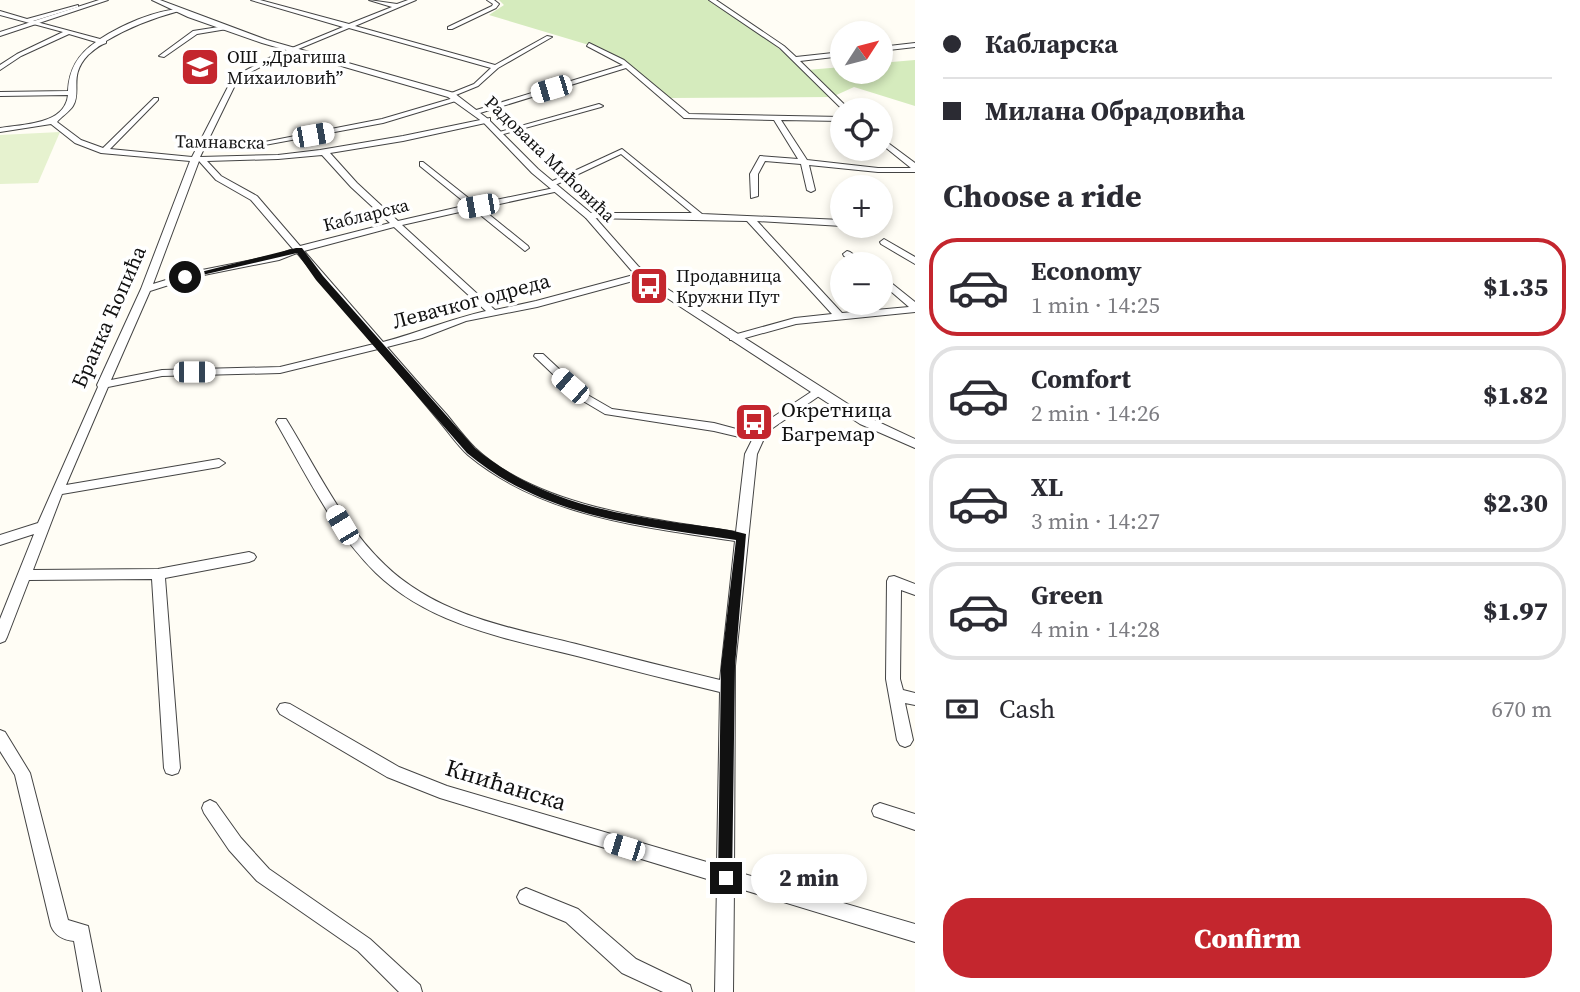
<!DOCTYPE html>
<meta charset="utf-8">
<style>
:root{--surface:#fff;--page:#f7f7f7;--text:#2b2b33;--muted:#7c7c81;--line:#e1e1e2;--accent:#c4262e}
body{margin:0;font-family:"Source Serif 4",serif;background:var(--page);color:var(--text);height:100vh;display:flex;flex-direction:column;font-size:26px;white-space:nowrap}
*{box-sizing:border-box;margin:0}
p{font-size:23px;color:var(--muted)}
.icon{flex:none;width:38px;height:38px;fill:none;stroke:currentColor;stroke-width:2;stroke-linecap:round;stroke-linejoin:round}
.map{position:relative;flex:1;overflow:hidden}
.details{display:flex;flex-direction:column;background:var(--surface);width:665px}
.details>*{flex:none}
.guide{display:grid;align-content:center;height:154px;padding:0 28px;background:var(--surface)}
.needle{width:46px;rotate:54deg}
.controls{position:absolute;left:830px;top:21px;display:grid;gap:14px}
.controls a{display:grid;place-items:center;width:63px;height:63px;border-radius:50%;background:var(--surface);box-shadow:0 4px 10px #0003;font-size:35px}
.end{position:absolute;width:32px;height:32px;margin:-16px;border:9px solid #111;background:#fff;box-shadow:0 0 0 4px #fff}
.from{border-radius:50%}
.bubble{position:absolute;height:49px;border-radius:24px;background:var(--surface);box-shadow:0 4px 10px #0003;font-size:23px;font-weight:800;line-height:49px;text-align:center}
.car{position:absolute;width:21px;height:42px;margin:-21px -10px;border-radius:9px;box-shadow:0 0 5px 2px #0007;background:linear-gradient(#fff 24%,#345 0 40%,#fff 0 76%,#345 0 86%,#fff 0)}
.guide b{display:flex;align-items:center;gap:24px;height:66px;font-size:26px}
.guide b+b{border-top:2px solid var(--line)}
.guide i{width:18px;height:18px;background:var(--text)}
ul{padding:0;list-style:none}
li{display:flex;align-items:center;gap:21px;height:98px;margin:0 14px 10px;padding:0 14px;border:4px solid var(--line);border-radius:28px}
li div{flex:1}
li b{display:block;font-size:26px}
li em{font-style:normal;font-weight:800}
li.on{border-color:var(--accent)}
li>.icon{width:63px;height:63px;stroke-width:1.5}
h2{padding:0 28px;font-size:32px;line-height:84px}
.pay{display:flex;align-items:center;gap:18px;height:77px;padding:0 28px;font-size:26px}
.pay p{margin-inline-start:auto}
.cta{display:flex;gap:14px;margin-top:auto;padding:14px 28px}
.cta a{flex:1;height:80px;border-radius:28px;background:var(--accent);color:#fff;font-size:28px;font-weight:800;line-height:80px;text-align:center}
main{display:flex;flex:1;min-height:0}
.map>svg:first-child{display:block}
</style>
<main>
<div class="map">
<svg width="915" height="992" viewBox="0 0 915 992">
<rect width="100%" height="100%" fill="#fffdf5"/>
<path fill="#d5ebbd" d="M499,0h217l91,70 35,-3v5h38v-9l35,-3v46l-61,-19 -22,10 -166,1 -40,-32 -37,-21 -100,-30 15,-10z"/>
<path fill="#e6f2cf" d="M60,132l-22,51 -38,1v-49z"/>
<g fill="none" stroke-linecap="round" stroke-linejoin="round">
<g stroke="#444" stroke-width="2">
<path id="minor" d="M251,0h9l89,24 43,-17 -23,-7 28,4 11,-4h8l-61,26 140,39 52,-29 5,1 -54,31 -20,18 -27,11 -3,-2 1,-1 25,-10 17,-16 -142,-40 -70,29 -41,22 -38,78 78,-2 42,-5 83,-14 87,-18v4l-87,19 -73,12 27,30 41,38 70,-16 -48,-39v-4h3l53,42 83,-17v4l-78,17 47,38 1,2 -4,3 -52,-42 -71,16 93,85 41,-9 105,-28 3,1v4l-107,29 -71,14 -44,17 -35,9c20,23 40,46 60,68 9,11 18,23 28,33 64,60 178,71 261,84l9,-78 7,-14 -38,-9 -109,-17 -27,-16 -44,-42 1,-2h8l43,40 26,15 102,14 41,11 3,-7 56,-37h8l1,2 -1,2 -55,38 -10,22 -22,212 -1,205 181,53v18l-181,-55 -1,105h-18l2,-110 -277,-84 -53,-21 -107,-63 -3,-5 3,-5 5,-1 5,1 109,63 48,19 270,79 3,-173c-46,-11 -93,-23 -139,-35 -72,-18 -150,-31 -205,-84 -43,-42 -70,-99 -100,-151l2,-3h8c31,50 56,105 99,146 53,51 126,63 195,80 47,12 94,24 140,35l15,-139c-91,-14 -193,-24 -267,-86 -10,-9 -19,-22 -28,-33 -20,-24 -41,-49 -62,-73l-98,24 -118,3 -54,11 -42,98 153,-26 6,4 -6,4 -157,27 -29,76 125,-1 91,-17 5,2 2,3 -2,3 -5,2 -84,16 15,190 -2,5 -6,2 -6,-2 -2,-5 -12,-189 -123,1 -22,57 -2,4 -5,2v-24l34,-85 -34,11v-10l38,-12 60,-136 -1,-2 44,-96 49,-128 -89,-8 -26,-10 -24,-19 -51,8v-4c23,-4 65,-3 68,-33l-68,1v-4l68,-1c1,-22 10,-37 28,-49l-27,-8 -48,22 -21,14v-5l17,-11 46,-22 -63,-17v-4l27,8 51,-14v2l-45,14 67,18c22,-14 53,-28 79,-30v2c-26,7 -50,16 -73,30v2c-7,2 -12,7 -18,12 -20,21 -6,36 -15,51 -4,6 -12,11 -16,16l24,18 22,8 51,-50h4v2l-48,49 82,8 41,-80 42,-22 68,-28zM322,155l29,32 39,36 -90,23 -43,-50 -36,-20 -14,-15 71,-2zM199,161l17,19 35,20 42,49 -16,6 -85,17 -39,12zM394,227l92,84c-36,8 -68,22 -103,31l-79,-91zM297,253l77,91 -94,23 -118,3 -51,10 39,-89 44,-14 85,-17z
M487,0h7l5,4 -3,4 -44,21h-4v-2l44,-21 1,-2z
M709,0h7l68,46 12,11 46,-5v4l-42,5 50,49h-7l-63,-62z
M225,26l2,3 -30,5 -33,23 -5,-1 34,-25z
M589,43l35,17 65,54 153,3v4l-61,-1 26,40 71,8h33l-31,-25v-6l35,26v9h-37l-69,-7 6,25 -4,2 -4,-2 -6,-26 -36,-3 -7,13v22l-7,2 -1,-24 10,-18 38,3 -24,-39 -90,-2 -58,-50 -146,45 -7,-2 150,-46 -36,-19z
M915,43v4l-35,4v-4z
M457,97l3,2 -1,1 -76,23 -135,25 -4,-2 138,-27z
M599,104l4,2 -2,1 -101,28 -4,-2z
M622,149l80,65 140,6v6l-85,-5 85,92 67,-6 -29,-25v-8l35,28v10l-119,12 -58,16h-8v-4l65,-18 37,-4 -85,-93 -161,-3 -1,-2 4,-3h103l-71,-59 -68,32 -7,-2z
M884,239l31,18v7l-34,-20 -1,-2z
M847,251l3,1 17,12h-11l-12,-8 -1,-2z
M894,576l21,8v11l-14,-5 -1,89 3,11 12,3v12l-10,-2 8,37 -3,5 -5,2 -5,-2 -3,-5 -11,-61 1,-98 2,-4z
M0,730l5,2 25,41 38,147 20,6 13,66h-18l-9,-51c-10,-1 -19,-5 -23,-15l-36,-151 -15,-24z
M210,800l6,3 25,35 28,31 101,70 50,46 2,7h-23l-41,-41 -101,-70 -28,-31 -25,-37 -2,-5 2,-5z
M880,803l35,11v16l-41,-14 -2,-5 2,-5z
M526,888l52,21 58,50 54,26 2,7h-29l-41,-19 -56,-51 -46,-19 -3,-6 3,-6z"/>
</g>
<g stroke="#444" stroke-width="2">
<path id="tertiary" d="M99,0h9l-108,36v-4z
M152,0h8l107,40 187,53 34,26 50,50 54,45 46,52 17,15 215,137 45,21v9l-55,-24 -213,-139 -16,-15 -45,-52 -54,-45 -49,-51 -35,-25 -186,-54 -74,-26z"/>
</g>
<use href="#minor" fill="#fff" fill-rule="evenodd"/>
<use href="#tertiary" fill="#fff" fill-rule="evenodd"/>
</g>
<path fill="#111" d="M296,248h6l21,28 152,172c59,49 123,63 197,74 25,4 50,5 74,12l-11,132 -3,217h-11l-3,-5 3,-212 15,-126c-96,-15 -192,-22 -269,-87l-151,-173 -19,-27 -112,26 -4,-2z"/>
<defs>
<g id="school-square" transform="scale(2.0125)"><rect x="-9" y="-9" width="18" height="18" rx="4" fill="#c4262e" stroke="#fff"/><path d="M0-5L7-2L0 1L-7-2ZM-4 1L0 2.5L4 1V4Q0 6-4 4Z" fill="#fff"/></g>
<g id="bus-square" transform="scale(2.0125)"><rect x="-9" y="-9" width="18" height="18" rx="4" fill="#c4262e" stroke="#fff"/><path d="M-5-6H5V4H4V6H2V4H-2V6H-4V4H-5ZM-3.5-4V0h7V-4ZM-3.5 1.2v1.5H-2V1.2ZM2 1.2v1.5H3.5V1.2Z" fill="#fff"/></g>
</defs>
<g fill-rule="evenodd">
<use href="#school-square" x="200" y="67"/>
<use href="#bus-square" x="649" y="286"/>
<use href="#bus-square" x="754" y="422"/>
</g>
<g text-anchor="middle" stroke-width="7" stroke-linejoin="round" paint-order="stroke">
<g font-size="18" fill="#111" stroke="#fff" text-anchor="start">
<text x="227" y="63">ОШ „Драгиша<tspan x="227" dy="21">Михаиловић”</tspan></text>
<text x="676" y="282">Продавница<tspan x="676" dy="21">Кружни Пут</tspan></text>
</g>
<g font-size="18" fill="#111" stroke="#fff">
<text transform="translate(220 142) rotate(1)" y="6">Тамнавска</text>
<text transform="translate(550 159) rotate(44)" y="6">Радована Мићовића</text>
<text transform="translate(366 215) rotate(-14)" y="6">Кабларска</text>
</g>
<g font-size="21" fill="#111" stroke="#fff">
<text transform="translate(471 301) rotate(-15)" y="7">Левачког одреда</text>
<text transform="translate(109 317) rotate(-66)" y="7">Бранка Ћопића</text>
</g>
<g font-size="21" fill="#111" stroke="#fff" text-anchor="start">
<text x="781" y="417">Окретница<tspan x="781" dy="24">Багремар</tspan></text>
</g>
<g font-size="24" fill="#111" stroke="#fff">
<text transform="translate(506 785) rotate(17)" y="8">Книћанска</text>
</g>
</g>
</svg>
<div class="controls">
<a><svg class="needle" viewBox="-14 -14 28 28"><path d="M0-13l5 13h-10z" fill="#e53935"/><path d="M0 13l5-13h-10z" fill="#7c7c81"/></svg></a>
<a><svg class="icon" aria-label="locate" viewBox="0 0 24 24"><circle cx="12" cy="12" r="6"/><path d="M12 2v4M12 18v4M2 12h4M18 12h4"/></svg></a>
<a>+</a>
<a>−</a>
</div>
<i class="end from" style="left:185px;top:277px"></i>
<i class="end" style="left:726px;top:878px"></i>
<div class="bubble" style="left:751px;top:854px;width:116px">2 min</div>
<i class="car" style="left:551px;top:89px;rotate:253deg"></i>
<i class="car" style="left:313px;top:135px;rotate:80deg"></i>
<i class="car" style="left:478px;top:206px;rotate:260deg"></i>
<i class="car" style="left:194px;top:372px;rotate:90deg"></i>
<i class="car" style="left:570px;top:386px;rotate:311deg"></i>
<i class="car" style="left:342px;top:525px;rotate:329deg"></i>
<i class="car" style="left:624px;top:847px;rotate:287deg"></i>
</div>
<section class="details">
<div class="guide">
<b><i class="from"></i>Кабларска</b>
<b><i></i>Милана Обрадовића</b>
</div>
<h2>Choose a ride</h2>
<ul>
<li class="on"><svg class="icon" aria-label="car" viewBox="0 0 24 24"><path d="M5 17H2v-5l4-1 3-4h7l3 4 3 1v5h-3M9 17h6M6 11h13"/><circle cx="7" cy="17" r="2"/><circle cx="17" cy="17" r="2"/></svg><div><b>Economy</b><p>1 min · 14:25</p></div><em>$1.35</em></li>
<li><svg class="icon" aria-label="car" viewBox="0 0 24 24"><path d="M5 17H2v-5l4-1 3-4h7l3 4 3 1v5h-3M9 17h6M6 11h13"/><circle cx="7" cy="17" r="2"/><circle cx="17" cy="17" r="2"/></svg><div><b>Comfort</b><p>2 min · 14:26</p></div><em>$1.82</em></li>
<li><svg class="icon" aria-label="car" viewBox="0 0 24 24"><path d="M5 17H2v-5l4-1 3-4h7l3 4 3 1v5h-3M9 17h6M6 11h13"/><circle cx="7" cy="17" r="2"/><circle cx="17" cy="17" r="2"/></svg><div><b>XL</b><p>3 min · 14:27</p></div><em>$2.30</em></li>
<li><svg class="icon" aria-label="car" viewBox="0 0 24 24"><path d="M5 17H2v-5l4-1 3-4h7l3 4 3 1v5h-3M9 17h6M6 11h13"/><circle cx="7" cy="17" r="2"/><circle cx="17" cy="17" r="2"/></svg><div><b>Green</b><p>4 min · 14:28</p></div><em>$1.97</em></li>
</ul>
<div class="pay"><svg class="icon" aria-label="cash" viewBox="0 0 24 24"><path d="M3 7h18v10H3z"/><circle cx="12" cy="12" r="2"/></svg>Cash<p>670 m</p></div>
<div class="cta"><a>Confirm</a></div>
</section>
</main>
